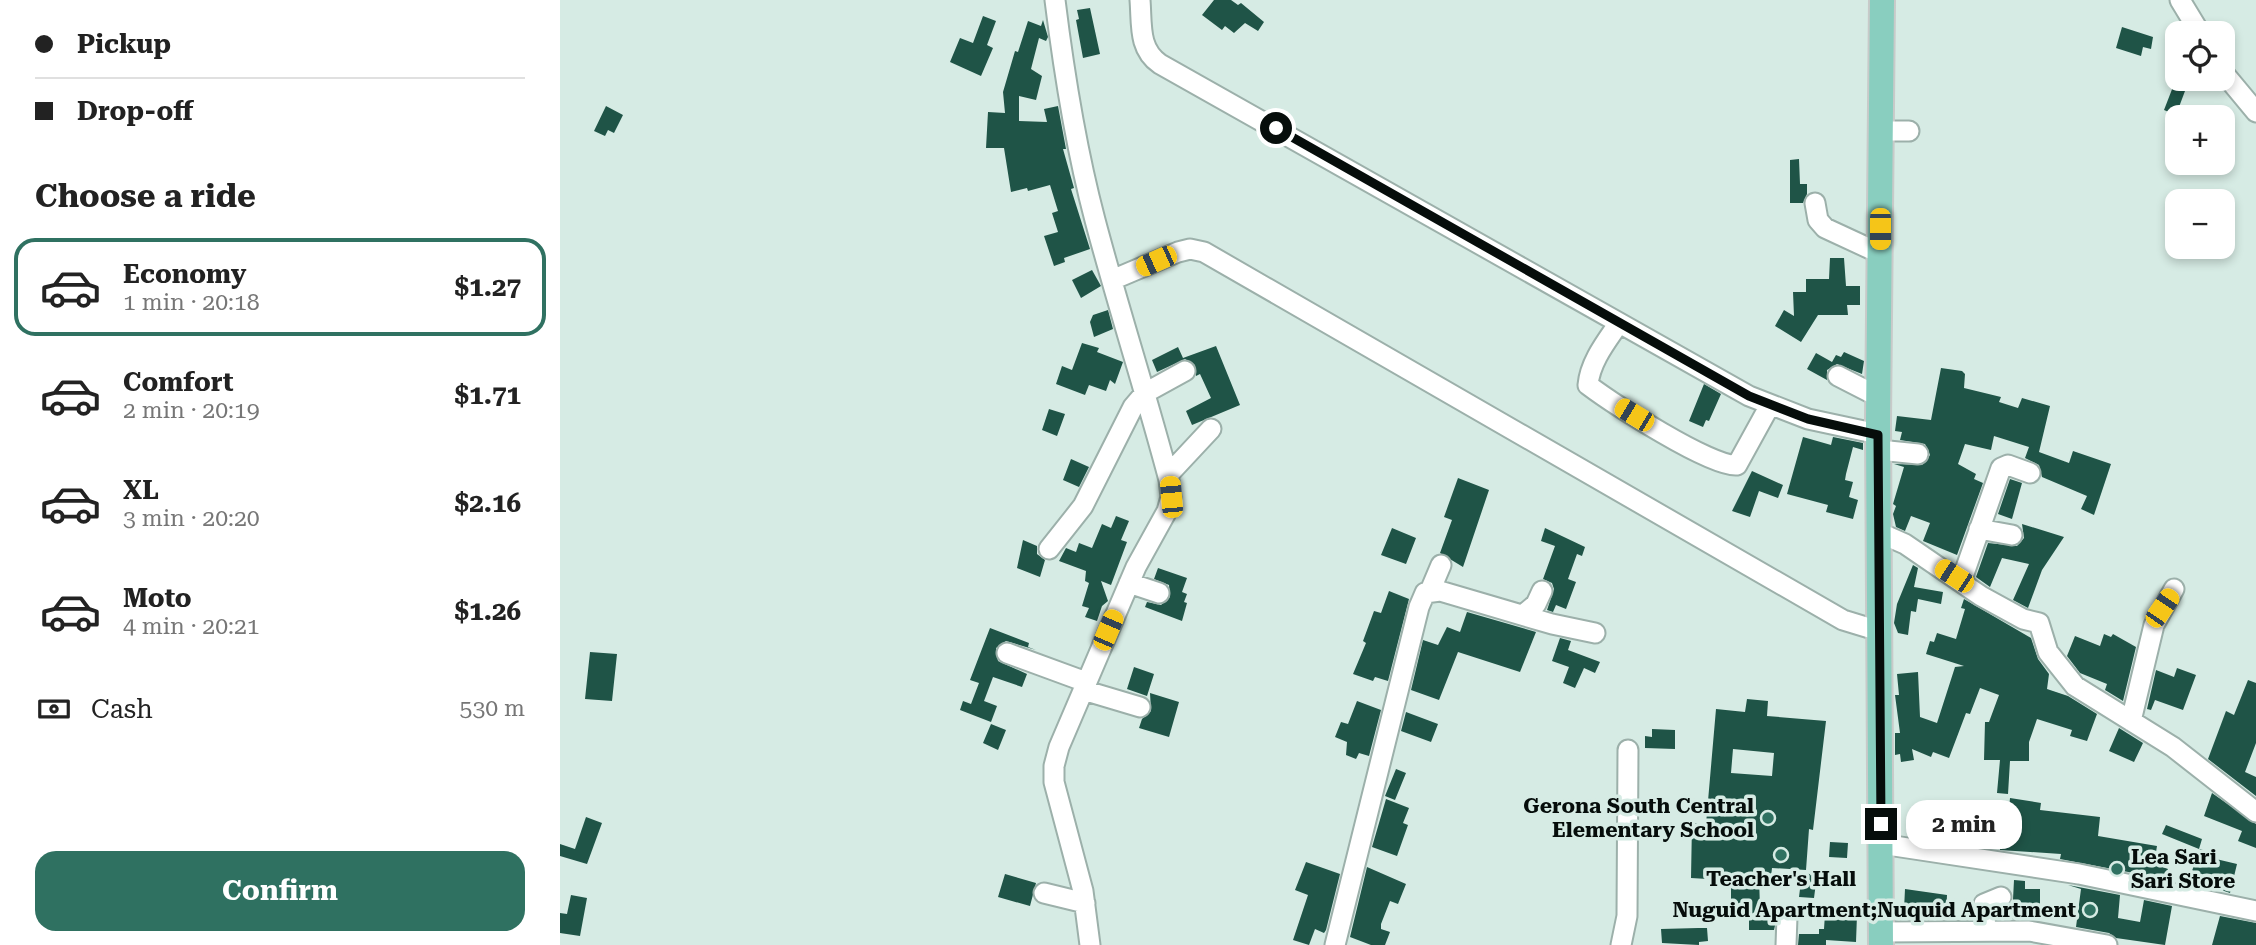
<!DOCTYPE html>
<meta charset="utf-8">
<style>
:root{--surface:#fff;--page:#f2f2f2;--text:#222;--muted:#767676;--line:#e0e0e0;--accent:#2f7161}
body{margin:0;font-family:"Roboto Serif",serif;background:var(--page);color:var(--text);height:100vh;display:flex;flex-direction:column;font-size:26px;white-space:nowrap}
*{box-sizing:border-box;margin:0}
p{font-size:23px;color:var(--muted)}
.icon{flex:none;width:38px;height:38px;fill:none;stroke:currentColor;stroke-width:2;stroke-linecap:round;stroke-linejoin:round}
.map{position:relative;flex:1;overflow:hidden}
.side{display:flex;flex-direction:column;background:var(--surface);width:560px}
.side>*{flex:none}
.top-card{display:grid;align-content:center;height:154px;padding:0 35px;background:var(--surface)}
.controls{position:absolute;left:1605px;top:21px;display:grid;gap:14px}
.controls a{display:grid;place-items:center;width:70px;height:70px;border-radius:14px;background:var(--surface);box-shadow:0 4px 10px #0003;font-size:35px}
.end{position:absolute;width:32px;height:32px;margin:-16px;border:9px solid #060d0b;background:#fff;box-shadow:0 0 0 4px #fff}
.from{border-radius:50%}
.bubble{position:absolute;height:49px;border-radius:21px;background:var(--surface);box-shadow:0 4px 10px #0003;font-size:23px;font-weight:700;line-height:49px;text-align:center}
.car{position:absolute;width:21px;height:42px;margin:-21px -10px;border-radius:9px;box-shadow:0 0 5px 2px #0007;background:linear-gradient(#f5c518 24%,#345 0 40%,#f5c518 0 76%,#345 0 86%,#f5c518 0)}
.top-card b{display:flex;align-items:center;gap:24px;height:66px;font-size:26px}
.top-card b+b{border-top:2px solid var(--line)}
.top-card i{width:18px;height:18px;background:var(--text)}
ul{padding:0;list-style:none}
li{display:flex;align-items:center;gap:21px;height:98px;margin:0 14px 10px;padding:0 21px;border:4px solid transparent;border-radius:21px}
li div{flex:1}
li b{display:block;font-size:26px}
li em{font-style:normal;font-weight:700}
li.active{border-color:var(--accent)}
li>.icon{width:63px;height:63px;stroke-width:1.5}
h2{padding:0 35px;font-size:32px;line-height:84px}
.pay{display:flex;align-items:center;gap:18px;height:77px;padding:0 35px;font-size:26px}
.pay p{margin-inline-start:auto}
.primary-button{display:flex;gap:14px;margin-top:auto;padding:14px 35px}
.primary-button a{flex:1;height:80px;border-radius:21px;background:var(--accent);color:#fff;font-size:28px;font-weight:700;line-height:80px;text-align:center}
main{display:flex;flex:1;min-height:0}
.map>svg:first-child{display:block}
</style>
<main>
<section class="side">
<div class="top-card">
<b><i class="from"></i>Pickup</b>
<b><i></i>Drop-off</b>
</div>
<h2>Choose a ride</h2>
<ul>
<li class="active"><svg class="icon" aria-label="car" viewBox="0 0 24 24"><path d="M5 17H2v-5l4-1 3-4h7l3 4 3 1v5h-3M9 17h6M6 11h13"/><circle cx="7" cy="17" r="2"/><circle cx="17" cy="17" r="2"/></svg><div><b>Economy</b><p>1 min · 20:18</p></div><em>$1.27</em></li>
<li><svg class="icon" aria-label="car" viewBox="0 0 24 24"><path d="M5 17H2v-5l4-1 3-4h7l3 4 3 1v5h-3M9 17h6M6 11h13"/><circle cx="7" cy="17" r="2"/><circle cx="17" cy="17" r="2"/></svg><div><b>Comfort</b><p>2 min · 20:19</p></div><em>$1.71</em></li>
<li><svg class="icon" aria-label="car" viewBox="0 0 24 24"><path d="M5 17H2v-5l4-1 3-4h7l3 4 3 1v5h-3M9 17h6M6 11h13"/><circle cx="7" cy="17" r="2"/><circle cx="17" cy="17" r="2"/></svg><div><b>XL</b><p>3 min · 20:20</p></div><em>$2.16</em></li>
<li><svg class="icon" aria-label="car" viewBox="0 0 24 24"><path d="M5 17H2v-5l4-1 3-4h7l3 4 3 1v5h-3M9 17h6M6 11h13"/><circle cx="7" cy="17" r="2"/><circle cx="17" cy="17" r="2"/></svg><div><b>Moto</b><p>4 min · 20:21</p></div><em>$1.26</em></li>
</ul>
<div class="pay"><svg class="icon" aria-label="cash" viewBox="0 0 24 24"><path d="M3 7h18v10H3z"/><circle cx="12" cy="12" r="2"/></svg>Cash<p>530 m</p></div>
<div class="primary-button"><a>Confirm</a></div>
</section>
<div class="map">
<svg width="1696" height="945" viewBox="0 0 1696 945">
<rect width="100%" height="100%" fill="#d6ebe4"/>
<path fill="#1f5447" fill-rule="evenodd" d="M654,0h17l7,5 3,-2 23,19 -6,9 -13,-8 -11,10 -9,-7 -3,4 -20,-15z
M530,8l10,46 -17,4 -7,-38 3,-1 -2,-9z
M423,16l13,5 -9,24 6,3 -12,28 -31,-14 10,-24 13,5z
M483,20l5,17 -2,4 -7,-3 -8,31 11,7 -6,24 -17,-4v25l28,1 -3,-13 14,-3 8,43h-3l11,39 -3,1 19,60 -26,9 1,4 -11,4 -10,-30 14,-4 -6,-19 6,-2 -8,-26 -22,6 -1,-3 -16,4 -7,-44h-18l2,-36 17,1 -2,-21 12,-41 3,1 10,-31 13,5z
M1562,27l31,10 -2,12 -8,-2 -2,9 -25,-8z
M1616,79l12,4 -12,32 -12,-5z
M46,106l17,9 -9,18 -6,-3 -3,6 -11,-5z
M1239,159l1,25h7v10l-4,9h-13v-43z
M1270,258h14l2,28h14v19h-13l1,10h-30l-17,27 -26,-16 9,-16 10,6 -1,-24h13v-13h23z
M532,270l9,16 -20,12 -9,-18z
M548,310l5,19 -19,8 -4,-15 3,-7z
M522,343l17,5 -2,4 26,10 -8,22 -5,-4 -4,11 -17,-6 -4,10 -29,-11 6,-18 10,4z
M656,346l24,59 -48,20 -6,-14 25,-13 -11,-24 -4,2 -1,-11 -10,-6 -28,13 -5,-12 26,-13 5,11z
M1284,352l20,9 -2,13 -25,-10 -10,6v10l-20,-11 9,-16 16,9 4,-7 5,2z
M1381,368l21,3 3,3 -1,14 37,9 -2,5 19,6 4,-10 28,8 -11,46 30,11 4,-12 38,13 -17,51 -13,-6 6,-13 -45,-19 -3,-12 -14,-7 4,-11 -35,-11 -3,14 -26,-6 -7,20 18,10 -2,5 9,4 -26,72 -34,-14 7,-18 -19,-7 -6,15 -9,-4 -3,-13 3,-8 -3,-2 11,-37 -10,-3 28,1 8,-10 -5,-11 -25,-4 2,-8 -7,-1 2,-15 34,4z
M1144,384l17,10 -12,27 -3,-1 -3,7 -14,-6z
M489,409l16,5 -8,22 -15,-6z
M1243,437l28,8 2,-8 30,6v7l-10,-3 -7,27 -1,6 8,2 -4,15 9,3 -5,19 -27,-7 2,-7 -41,-11z
M511,459l18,8 -10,20 -16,-7z
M1192,471l31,14 -5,13 -19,-7 -9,26 -18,-6z
M898,478l31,12 -26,77 -23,-14 12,-33 -8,-3z
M1450,479l12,4 -10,36 -14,-5z
M556,516l13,5 -8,19 6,2 -16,43 -10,-4 7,20 -6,5 -5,15 -12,-4 4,-9 -7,-2 7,-23 -4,-2 1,-10 -27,-10 7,-13 10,4 3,-9 13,5 10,-24 9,4z
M1462,524l42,13 -22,33 -14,38 -15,-8 16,-36 -27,-6 -12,29 -14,-10 12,-34 29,3 7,-8z
M832,528l24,10 -10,26 -25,-9z
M985,528l40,19 -3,9 -5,-2 -9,25 8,3 -10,27 -10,-4 -3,7 -6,-2 7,-21 -2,-6 -9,-4 12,-33 -14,-5z
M463,540l14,6v8l8,6 -5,17 -23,-9z
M1353,565l5,3 -4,19 29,5 -2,12 -23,-5 -2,13 -5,-1 -3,24 -10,-2 -4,-10 3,-19z
M598,568l29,10 -5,14 5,2 -3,8 3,1 -5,18 -37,-14 2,-5 14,3 9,-8 -1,-12 -15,-6z
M829,591l20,8 -21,82 -13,-4 -2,4 -20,-7 13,-31 -3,-2 11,-30 7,2z
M1404,599l67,39 7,21 11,15 -2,15 21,7 29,18 -10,27 -17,-5 2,-6 -35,-11 -8,23v19h-19l-2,33 -11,-1 3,-33h-16l1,-38h4l10,-27 -19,-7 -10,26 -4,-1 -17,45 -16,-6 -2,5 -19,-8 2,11 -13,2 -1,-8 -5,1v-22h5l-5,-38h4l-2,-21 21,-2 2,45 17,6 18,-56 9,-1 -38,-12 4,-13 4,1 3,-9 19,6 9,-30 -4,-1z
M907,612l69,20 -16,40 -62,-20 -19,48 -28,-10 12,-50 15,5 9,-18 13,5z
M430,628l39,15 -1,4 8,3 -30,-9 -10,7 2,13 29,13 -5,13 -29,-10 -9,24 13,5 -6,16 -31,-12 3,-9 8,3 8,-21 -9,-3z
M1544,634l7,3 2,-3 23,13 -13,54 -18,-11 2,-6 -27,-11 -13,-17 8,-20 25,10z
M1000,638l11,3 -3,9 32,12 -5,11 -11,-5 -9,20 -12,-5 6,-16 -17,-6z
M30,652l27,2 -5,47 -27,-2z
M574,667l20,7 -7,22 -20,-7z
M1617,668l19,7 -13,35 -28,-10 -4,10 -4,-1 9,-39 18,7z
M1688,680l8,3v60l-11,29 11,5v19l-48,-37 18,-48 8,4z
M590,693l29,9 -10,35 -30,-9 3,-9 9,-8z
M1187,699l21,2 -1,15 59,5 -13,109 -4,-1 -3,41 -34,-2 -1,9 -12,-1 1,33 19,-1 -5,22h-25v-24l-18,1v-20h-7v-7l-33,-2 1,-55 14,1 10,-115 29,3zM1173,749l41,4 -2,23 -41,-3z
M797,701l24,9 -12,46 -10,-3 -3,6 -10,-4 1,-13 -12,-5 6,-15 7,2z
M846,712l32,12 -7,18 -30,-11z
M431,724l15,6 -8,20 -15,-7z
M1559,728l24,15 -9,19 -25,-11z
M1092,729l23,1v19l-30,-1v-12l7,1z
M836,769l10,4 -11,27 -10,-4z
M1652,793l44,31v24l-18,-7 4,-10 -38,-15z
M1450,798l31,5 -1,7 60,7 -2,19 59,10 -3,18 14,5 -3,10 -105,-20 1,-5 -61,-4 1,-22 6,1z
M826,799l23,9 -6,15 5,2 -11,31 -25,-9z
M26,817l16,6 -15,41 -27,-8v-12l15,5z
M1606,825l36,14 -3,10 -37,-15z
M1270,842l18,1 -1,15 -18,-1z
M1640,849l18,6 -2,4 21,5 -7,29 -41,-14z
M746,862l34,12 -14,56 -2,3 -9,-4 -6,16 -16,-5 15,-45 -13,-5z
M807,867l39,17 -8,20 -8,-3 -9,23v5l9,3 -5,13h-14l-21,-8z
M1242,873l15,2 -3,23 -15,-1z
M445,874l31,9 -6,23 -32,-9z
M1454,880l11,1v8h15v31l-28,-1z
M1508,885l52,10 -2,23 22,4 4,-22 28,6 -7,39 -49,-7 -7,-5 -33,-6 5,-38z
M1345,889l42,6 -1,22 -50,3v-10h8z
M11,895l16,3 -7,38 -20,-3v-20l7,1z
M1265,914l32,1 -1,27 -30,-2v5h-28l1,-11h20v-5h5z
M1660,916l36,7v22h-44z
M1138,928h9l1,13 -9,1v3l-37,-2 -1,-14z"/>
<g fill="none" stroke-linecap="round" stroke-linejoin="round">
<g stroke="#9cb0aa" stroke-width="23">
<path id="minor" d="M495,0c9,73 21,148 40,220 23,87 51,173 74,260l2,17 -4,14 -31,56 -77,180 -5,19v16l29,109 7,54
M580,0c2,24 -2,49 20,64l589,332 59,23 70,15
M1620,0l20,33
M1662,71l34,41
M1320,131h29
M1255,203l3,17 7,8 54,25
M552,280l66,-28 12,-3 14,3 639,368 36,11
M1059,323c-13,19 -29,39 -31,62 24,18 124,83 149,80l33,-60
M1278,376l41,21
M1319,450l39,4
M608,475l43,-46
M1419,529l33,6
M1320,533l25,11 76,52 42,23 16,4 9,29 27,34 98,61 83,65
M489,549l34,-43 50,-99 12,-14 40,-22
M1401,582l40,-114 7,-3 22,8
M569,583l30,10
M870,591l11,-26
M963,615l13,-11 6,-13
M447,653l79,29
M523,690l57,17
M1571,721l23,-96 20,-36
M1321,844l198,30 177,37
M484,893l41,10
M1426,930l-2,-26 17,-7
M1321,932l148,-1 78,14
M775,945l84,-338 6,-14 15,-2 112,33 43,9
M1061,945l6,-29 1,-166
M1226,945l1,-28"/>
</g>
<g stroke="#c8cac9" stroke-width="28">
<path id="major" d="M1321,945l-3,-522 4,-423"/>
</g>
<use href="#minor" stroke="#fff" stroke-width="19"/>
<use href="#major" stroke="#89cebf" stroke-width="24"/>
</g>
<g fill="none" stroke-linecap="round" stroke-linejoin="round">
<path stroke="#060d0b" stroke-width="9" d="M716,128l473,268 59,23 70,16 3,389"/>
</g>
<g fill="#2f7161" stroke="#d6ebe4" stroke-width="2.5">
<circle cx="1208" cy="818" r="7"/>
<circle cx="1221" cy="855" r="7"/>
<circle cx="1557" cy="869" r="7"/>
<circle cx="1530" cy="910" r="7"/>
</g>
<g text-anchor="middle" stroke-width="7" stroke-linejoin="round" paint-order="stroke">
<g font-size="21" font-weight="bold" fill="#060d0b" stroke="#d6ebe4" text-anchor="end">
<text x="1194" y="813">Gerona South Central<tspan x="1194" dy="24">Elementary School</tspan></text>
<text x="1571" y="864" text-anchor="start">Lea Sari<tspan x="1571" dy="24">Sari Store</tspan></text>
<text x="1221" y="886" text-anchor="middle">Teacher's Hall</text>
<text x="1516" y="917">Nuguid Apartment;Nuquid Apartment</text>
</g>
</g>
</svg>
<div class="controls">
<a><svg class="icon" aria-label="locate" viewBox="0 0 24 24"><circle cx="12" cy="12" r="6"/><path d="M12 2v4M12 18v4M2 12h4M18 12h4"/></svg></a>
<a>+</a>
<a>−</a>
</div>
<i class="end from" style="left:716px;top:128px"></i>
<i class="end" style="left:1321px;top:824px"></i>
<div class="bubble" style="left:1346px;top:800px;width:116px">2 min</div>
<i class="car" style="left:1320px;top:229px;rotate:180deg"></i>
<i class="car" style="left:596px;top:261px;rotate:246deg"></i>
<i class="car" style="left:1074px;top:415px;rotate:301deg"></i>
<i class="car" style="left:611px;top:497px;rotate:355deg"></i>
<i class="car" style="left:1394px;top:576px;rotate:303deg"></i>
<i class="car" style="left:1602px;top:608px;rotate:34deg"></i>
<i class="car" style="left:548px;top:630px;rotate:23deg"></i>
</div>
</main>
